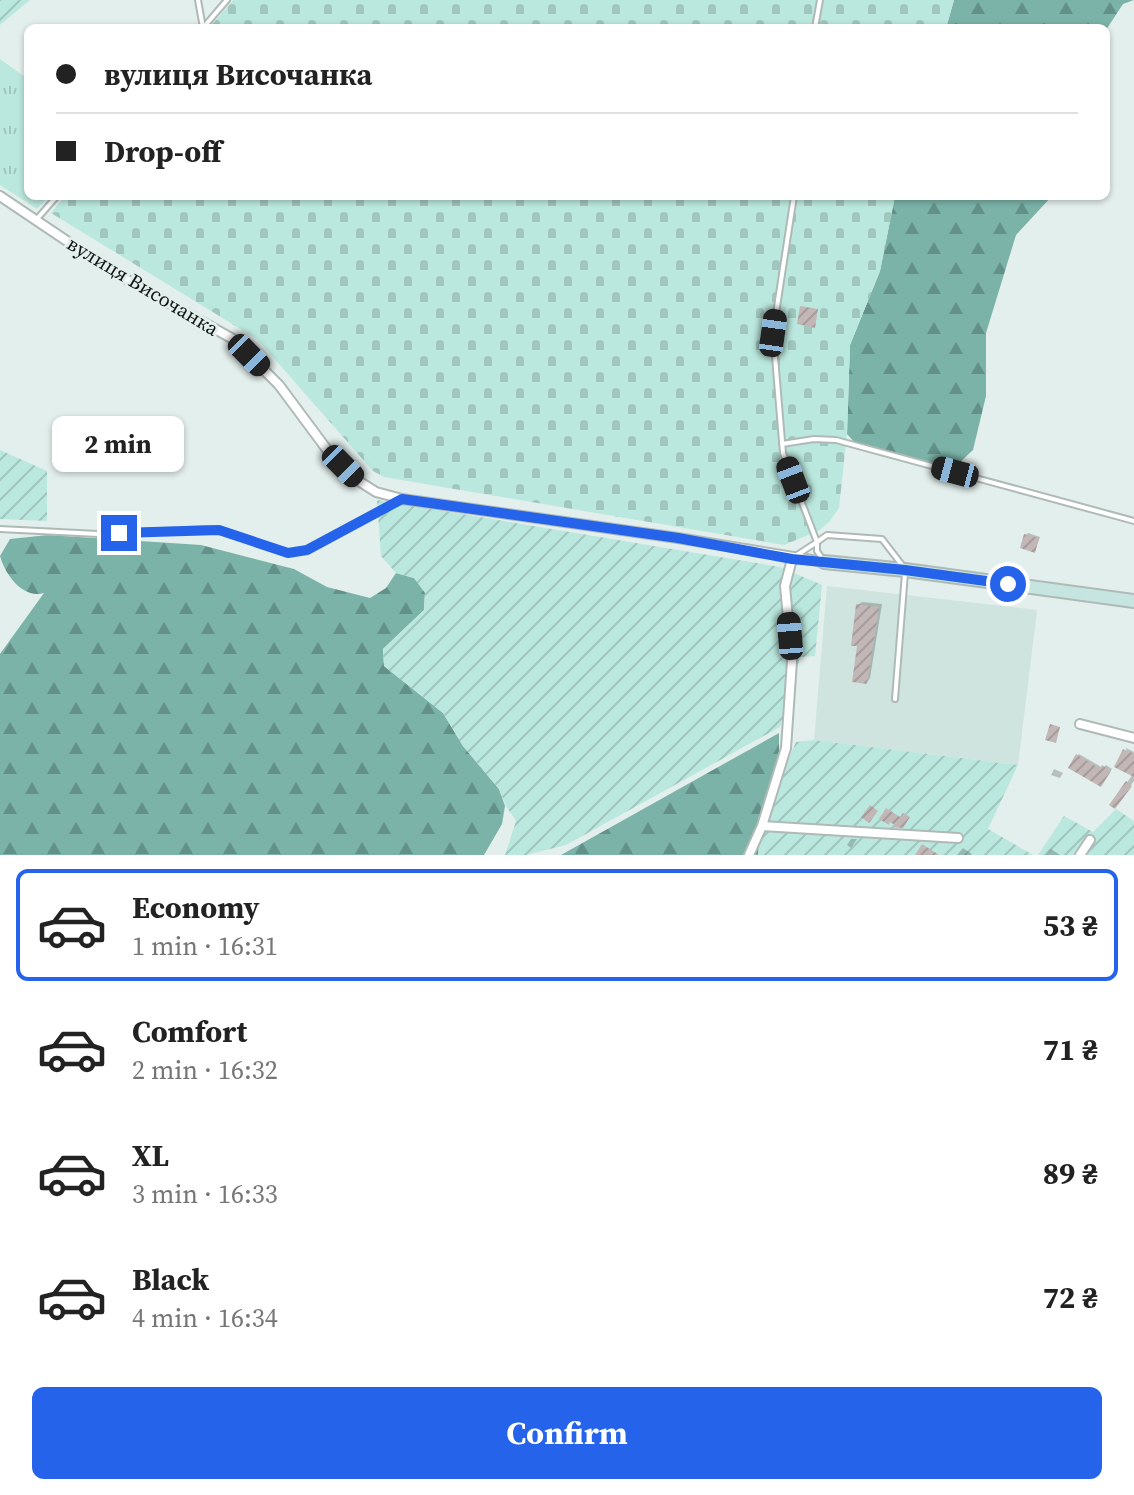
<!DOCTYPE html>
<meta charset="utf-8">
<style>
:root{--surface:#fff;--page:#f2f2f2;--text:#222;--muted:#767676;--line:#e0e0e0;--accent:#2563eb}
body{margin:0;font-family:"Source Serif 4",serif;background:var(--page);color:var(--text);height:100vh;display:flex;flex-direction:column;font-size:30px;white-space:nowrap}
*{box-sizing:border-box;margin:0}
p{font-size:26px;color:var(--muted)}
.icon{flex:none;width:44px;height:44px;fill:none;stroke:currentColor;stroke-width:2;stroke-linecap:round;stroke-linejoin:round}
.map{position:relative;height:855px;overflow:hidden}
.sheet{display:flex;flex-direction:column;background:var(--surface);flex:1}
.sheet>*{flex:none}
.banner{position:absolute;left:24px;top:24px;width:1086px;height:176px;border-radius:12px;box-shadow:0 2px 6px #0004;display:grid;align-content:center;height:176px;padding:0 32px;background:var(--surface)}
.end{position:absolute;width:36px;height:36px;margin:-18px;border:10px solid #2563eb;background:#fff;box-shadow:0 0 0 4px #fff}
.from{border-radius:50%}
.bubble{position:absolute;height:56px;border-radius:12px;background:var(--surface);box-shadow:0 2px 6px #0004;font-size:26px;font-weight:700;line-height:56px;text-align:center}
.car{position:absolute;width:24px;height:48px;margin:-24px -12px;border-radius:10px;box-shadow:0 0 6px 2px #0007;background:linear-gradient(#222 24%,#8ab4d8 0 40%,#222 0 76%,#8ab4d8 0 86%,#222 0)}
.banner b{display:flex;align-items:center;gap:28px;height:76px;font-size:30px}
.banner b+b{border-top:2px solid var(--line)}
.banner i{width:20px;height:20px;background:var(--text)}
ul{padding:14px 0 0;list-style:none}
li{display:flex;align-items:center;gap:24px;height:112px;margin:0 16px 12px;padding:0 16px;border:4px solid transparent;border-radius:12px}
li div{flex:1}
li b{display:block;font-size:30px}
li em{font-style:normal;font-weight:700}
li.selected{border-color:var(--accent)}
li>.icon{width:72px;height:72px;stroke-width:1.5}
.button{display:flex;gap:16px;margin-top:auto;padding:16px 32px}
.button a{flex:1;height:92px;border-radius:12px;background:var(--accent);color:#fff;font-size:32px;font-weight:700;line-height:92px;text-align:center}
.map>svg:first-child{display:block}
</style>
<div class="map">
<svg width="1134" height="855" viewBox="0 0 1134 855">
<defs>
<pattern id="grass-tufts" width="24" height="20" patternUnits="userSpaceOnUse" patternTransform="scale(2)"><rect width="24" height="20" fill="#bbe8de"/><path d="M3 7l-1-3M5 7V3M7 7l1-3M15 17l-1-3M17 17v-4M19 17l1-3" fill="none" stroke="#a0c6be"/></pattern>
<pattern id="forest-firs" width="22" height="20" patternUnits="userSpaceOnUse" patternTransform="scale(2)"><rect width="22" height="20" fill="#7bb3a8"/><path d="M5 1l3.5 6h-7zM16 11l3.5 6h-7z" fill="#639088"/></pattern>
<pattern id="cemetery-stones" width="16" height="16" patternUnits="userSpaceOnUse" patternTransform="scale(2)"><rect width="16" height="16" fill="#bbe8de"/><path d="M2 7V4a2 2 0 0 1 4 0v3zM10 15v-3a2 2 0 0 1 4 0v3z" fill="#a0c6be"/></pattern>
<pattern id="garden-furrows" width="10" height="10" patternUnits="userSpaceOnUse" patternTransform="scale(2)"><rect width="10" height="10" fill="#bbe8de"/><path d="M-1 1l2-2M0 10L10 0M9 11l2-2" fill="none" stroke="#a0c6be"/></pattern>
<pattern id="building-hatch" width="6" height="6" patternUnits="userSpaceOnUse" patternTransform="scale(2)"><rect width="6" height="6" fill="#c2b7b6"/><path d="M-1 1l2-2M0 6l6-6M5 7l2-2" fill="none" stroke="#a69c9c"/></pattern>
</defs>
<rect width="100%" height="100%" fill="#e3efec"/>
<path fill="#cfe4df" d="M827,586l210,24 -19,155 -204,-25z"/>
<path fill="url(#grass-tufts)" d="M0,59l28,20v117h21l-12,13 -37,-24z"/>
<path fill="url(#forest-firs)" d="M954,0h180l-11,4 -17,26 -160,-2z
M895,196h157l-36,39 -30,98v63l-13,54 -15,14h-21l-82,-21 -8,-9 3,-89 30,-74z
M48,535l153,10 93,24 33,18 43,11 16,-10 10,-15 18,5 11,14 -1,18 -41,39 1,17 59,47 20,33 36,43 6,17 -3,18 -18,31h-484v-201l44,-61c-22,6 -39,-19 -44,-37l10,-17z
M779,733v30l-21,92h-197z"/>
<path fill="url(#cemetery-stones)" d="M233,0h721l-8,28h-737z
M65,196h830l-15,75 -30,74 -3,89 -8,74 -9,13 -10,9 -36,15 -400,-68 -11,-6 -116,-132 -206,-126z"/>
<path fill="url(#garden-furrows)" d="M0,0h30l-30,25z
M0,450l47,21v50l-47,-2z
M377,500l403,67 42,18 -7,71 -15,1 -20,70 -214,118 -40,10h-21l11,-34 -10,-15 -7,-17 -36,-43 -20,-33 -59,-47 -1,-17 41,-39 1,-17 -11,-15 -18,-5 -15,-17z
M814,740l204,25 -30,64 45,26h-275l1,-29 37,-84z
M1116,809l18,12v34h-96l26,-39 29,16z"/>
<path fill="#0003" d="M1028,533l12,4 -5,14 -9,-16z
M862,602l20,2 -12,74 -3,4 -8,-37 -1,-40z
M1126,748l8,4v29l-19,26 -3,-3 21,-30z
M1079,754l24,14 3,-3 6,4 -10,14 -25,-27z
M1054,769l9,4 -3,5 -9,-3z
M857,839l-6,9 -4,-3 4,-6z
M963,848l9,6 -1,1h-14z
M1051,849l9,6h-14z"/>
<path fill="url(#building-hatch)" d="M800,306l18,3 -3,19 -18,-4z
M1024,534l15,4 -4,15 -15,-5z
M856,604l23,3 -12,77 -15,-2 5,-36h-6z
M1050,724l10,3 -4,16 -11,-3z
M1123,749l11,5v23l-20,-10z
M1076,754l24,15 2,-4 9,6 -10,16 -33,-19z
M1126,781l6,5 -17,23 -6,-4z
M870,805l8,6 -9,12 -8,-6z
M886,808l14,9 3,-4 7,4 -7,11 -9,-1 1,-2 -5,-3 -1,3 -10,-6z
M922,844l17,11h-24z"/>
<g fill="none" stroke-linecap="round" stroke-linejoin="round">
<g stroke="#afbab7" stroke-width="8">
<path id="lane" d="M198,0l5,28
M203,28l24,-28
M815,28l5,-28
M794,196l-21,137 10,120 34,89 -20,13
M36,220l21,-24
M782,444l32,-5 22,1 298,81
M0,529l98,5 109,-5 12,1 69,23 19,-3 93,-49
M823,560l-6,-9v-9l10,-7 55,4 20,26
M895,699l10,-126"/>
</g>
<g stroke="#afbab7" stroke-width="12">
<path id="street" d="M0,196l113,76 120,67 46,46 52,70 23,23 22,14 26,7 276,39 146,24
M1080,724l54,14
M762,826l196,12
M749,855l13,-29 24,-78 6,-87 -7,-75 7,-27
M1080,855l10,-15"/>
</g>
<g stroke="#afbab7" stroke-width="16">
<path id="secondary" d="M824,562l81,8 229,31"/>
</g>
<use href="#lane" stroke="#fff" stroke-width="4"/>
<use href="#street" stroke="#fff" stroke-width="8"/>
<use href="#secondary" stroke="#c6e5e0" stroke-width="12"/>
</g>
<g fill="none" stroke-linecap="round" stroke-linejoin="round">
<path stroke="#2563eb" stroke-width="10" d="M119,533l100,-3 69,23 19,-3 95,-51 276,39 114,21 113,11 103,14"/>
</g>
<g text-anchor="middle" stroke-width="6" stroke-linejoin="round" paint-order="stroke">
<g font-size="20" fill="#111514" stroke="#e3efec">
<text transform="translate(143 286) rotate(31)" y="7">вулиця Височанка</text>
</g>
</g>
</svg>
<i class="end from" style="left:1008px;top:584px"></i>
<i class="end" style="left:119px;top:533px"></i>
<div class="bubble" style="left:52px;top:416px;width:132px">2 min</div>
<i class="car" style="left:773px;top:333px;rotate:8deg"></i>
<i class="car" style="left:249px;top:355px;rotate:135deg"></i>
<i class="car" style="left:343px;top:466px;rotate:135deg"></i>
<i class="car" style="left:955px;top:472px;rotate:285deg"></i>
<i class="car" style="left:793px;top:480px;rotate:339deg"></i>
<i class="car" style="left:790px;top:636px;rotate:355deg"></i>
<div class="banner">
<b><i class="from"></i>вулиця Височанка</b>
<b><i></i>Drop-off</b>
</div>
</div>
<section class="sheet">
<ul>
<li class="selected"><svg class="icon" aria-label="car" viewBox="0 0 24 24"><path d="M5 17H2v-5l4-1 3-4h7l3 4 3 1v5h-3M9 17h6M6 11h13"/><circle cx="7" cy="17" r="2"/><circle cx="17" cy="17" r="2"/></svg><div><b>Economy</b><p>1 min · 16:31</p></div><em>53 ₴</em></li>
<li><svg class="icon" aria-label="car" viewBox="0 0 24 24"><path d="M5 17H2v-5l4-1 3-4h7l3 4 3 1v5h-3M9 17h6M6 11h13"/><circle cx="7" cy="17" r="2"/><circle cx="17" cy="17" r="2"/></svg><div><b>Comfort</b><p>2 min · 16:32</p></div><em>71 ₴</em></li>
<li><svg class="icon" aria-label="car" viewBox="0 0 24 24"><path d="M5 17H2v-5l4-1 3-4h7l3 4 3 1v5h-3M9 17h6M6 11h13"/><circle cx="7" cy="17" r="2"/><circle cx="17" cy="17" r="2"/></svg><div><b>XL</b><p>3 min · 16:33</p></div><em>89 ₴</em></li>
<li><svg class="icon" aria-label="car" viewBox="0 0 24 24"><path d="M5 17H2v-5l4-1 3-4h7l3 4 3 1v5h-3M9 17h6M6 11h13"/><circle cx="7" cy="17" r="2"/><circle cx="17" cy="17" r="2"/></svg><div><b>Black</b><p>4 min · 16:34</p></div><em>72 ₴</em></li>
</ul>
<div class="button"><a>Confirm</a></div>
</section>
